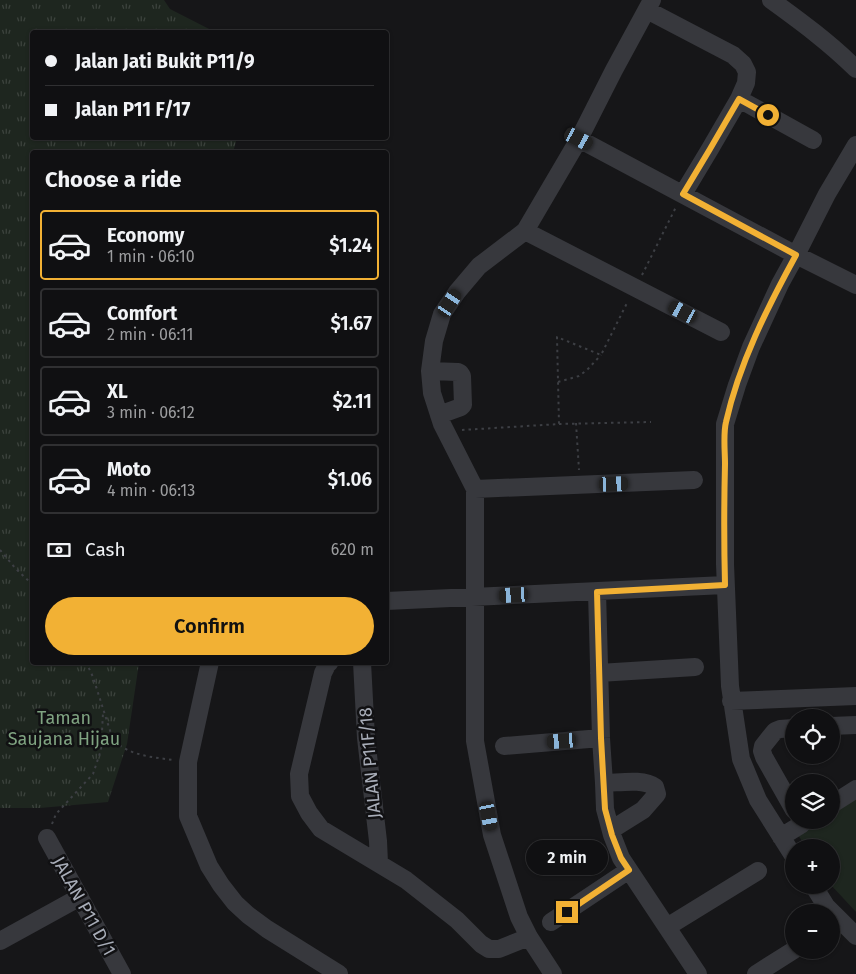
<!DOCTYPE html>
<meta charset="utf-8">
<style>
:root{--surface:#101012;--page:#19191b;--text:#f1f3f6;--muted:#9c9d9f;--line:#303032;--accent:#f2b134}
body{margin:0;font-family:"Fira Sans",sans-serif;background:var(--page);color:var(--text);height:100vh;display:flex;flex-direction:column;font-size:19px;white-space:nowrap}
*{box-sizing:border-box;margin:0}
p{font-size:16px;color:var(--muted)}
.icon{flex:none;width:28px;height:28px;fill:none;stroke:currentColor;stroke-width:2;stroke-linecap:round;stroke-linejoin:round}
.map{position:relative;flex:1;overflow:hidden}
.side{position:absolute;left:30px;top:150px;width:359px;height:515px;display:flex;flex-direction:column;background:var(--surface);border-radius:5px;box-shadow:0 1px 4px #0004,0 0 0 1px var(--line)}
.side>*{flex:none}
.top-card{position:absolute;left:30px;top:30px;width:359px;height:110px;border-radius:5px;box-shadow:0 1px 4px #0004,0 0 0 1px var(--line);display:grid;align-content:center;height:110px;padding:0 15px;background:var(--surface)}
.buttons{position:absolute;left:785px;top:709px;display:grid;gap:10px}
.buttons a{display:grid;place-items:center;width:55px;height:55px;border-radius:50%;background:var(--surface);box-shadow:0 1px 4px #0004,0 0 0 1px var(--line);font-size:25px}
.end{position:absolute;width:22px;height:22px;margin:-11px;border:6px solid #f2b134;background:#111;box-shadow:0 0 0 2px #111}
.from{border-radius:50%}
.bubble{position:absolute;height:35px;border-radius:18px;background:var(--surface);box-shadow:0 1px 4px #0004,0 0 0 1px var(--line);font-size:16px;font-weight:600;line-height:35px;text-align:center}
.car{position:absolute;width:15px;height:30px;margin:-15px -8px;border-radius:6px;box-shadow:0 0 4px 1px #0007;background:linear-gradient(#222 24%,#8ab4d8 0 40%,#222 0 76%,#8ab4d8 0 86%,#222 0)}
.top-card b{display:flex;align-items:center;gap:18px;height:48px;font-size:19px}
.top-card b+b{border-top:1px solid var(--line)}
.top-card i{width:12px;height:12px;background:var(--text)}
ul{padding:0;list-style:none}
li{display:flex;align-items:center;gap:15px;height:70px;margin:0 10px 8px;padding:0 5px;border:2px solid var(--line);border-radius:5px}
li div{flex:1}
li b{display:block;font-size:19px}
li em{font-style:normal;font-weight:600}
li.active{border-color:var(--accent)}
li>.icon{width:45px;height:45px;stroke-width:1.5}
h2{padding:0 15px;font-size:22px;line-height:60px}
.pay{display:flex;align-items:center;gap:12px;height:55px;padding:0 15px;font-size:19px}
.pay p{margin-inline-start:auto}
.button{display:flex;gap:10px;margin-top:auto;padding:10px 15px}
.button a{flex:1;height:58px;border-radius:30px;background:var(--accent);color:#111;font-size:20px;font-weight:600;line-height:58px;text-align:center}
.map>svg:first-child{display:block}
</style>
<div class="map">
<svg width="856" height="974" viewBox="0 0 856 974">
<defs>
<pattern id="grass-tufts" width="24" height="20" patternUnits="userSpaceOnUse" patternTransform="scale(1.25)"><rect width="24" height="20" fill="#1e261f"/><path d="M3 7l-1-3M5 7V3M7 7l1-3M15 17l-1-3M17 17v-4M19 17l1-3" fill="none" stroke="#3c433d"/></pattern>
</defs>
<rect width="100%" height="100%" fill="#161618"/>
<path fill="url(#grass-tufts)" d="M0,0h164l6,9 45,23h-183v106h205l-4,14h-201v510l107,1 -12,81 -19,58 -68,6h-40z"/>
<path fill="#1e261f" d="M856,799v113l-25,-27v-37l-25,-1 -8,-12 24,-15h9v-6z"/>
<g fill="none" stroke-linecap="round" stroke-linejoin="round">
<path stroke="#3d3f44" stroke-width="2" stroke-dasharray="2.5 4" stroke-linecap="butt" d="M642,275l34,-68
M558,382l21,-6 8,-6 14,-15
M576,423l3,47
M559,424l92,-2
M462,430l97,-6 -2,-87 44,18 27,-54
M0,550l16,19 16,15
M86,662l7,15 20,63c17,16 39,17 60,20
M52,824l4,-10 37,-40 8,-24 2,-37"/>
<path stroke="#37383d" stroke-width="18" d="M771,0c29,21 59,43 85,69
M647,10l86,45 10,9 4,8 -1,11 -7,16 -29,50 -27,45
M739,99l74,41
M579,139l217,116 60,30
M525,231l196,101
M430,371l28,1 2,1 2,3 1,29 -2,2 -22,8
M475,489l219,-9
M597,592l4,146 3,45 1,26 7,26 9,23 77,116
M386,601l339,-16
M210,662l-22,100v54l21,50 12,19 14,18 13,12 19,14 72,45
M330,662l-3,3 -4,8 -24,101 1,22 9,17 12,16 85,51 51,40 24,24 8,5h10l30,-12
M362,662l4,76 12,103 1,22
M599,673l96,-6
M731,701l125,-5
M831,726l25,-1
M794,728l-14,1 -5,2 -12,15 -1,5 2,6 30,53
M504,746l97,-8
M604,783c14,0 39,-5 51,4l2,7 -14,16 -32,20
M831,805l25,-16
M781,837l21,-13
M47,838l75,136
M794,857l-36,-57 -17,-41 -11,-73 -5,-122v-140l12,-39 14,-38 29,-63 16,-29 31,-61 29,-49
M813,885l13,21 30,30
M551,922l78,-52
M667,927l91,-56
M0,941l80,-44
M553,974l-24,-37 -10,-20 -27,-82 -17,-94v-252l-33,-65 -10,-31 -2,-22 4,-30 8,-27 15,-22 22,-26 46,-35 54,-92 35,-69 38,-70
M756,974l38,-24"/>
</g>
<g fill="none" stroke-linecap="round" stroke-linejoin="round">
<path stroke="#f2b134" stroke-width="6" d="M567,912l62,-42 -8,-12 -9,-23 -7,-26 -4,-71 -4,-146 128,-7c-1,-40 -1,-81 0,-121 0,-13 -2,-30 1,-42 13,-58 41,-114 70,-167l-113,-61 27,-45 29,-50 29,16"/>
</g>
<g text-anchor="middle" stroke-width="5" stroke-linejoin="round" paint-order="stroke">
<g font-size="18" fill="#7fa381" stroke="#111113">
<text x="64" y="724">Taman<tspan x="64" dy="21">Saujana Hijau</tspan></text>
</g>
<g font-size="18" fill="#a8adb8" stroke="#111113">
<text transform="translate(370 763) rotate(-95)" y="6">JALAN P11F/18</text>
<text transform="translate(84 906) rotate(61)" y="6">JALAN P11 D/1</text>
</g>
</g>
</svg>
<div class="buttons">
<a><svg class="icon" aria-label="locate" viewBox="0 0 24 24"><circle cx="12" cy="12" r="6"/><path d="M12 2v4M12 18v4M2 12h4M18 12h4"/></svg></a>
<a><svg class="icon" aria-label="layers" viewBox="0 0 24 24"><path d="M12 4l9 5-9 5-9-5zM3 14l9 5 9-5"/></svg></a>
<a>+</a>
<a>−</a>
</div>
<i class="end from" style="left:768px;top:115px"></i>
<i class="end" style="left:567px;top:912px"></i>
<div class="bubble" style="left:526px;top:840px;width:82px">2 min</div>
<i class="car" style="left:579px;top:139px;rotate:118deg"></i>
<i class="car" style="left:450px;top:303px;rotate:33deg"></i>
<i class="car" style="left:683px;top:312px;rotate:298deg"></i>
<i class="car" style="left:614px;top:484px;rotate:88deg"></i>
<i class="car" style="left:514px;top:595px;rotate:267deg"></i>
<i class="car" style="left:562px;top:741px;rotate:266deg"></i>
<i class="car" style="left:489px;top:816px;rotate:169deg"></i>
<div class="top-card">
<b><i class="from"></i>Jalan Jati Bukit P11/9</b>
<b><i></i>Jalan P11 F/17</b>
</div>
<section class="side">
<h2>Choose a ride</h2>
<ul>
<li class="active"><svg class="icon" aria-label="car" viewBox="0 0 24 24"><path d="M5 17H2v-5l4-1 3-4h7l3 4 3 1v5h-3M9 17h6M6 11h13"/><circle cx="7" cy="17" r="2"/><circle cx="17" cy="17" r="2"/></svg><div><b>Economy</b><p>1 min · 06:10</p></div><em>$1.24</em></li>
<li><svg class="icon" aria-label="car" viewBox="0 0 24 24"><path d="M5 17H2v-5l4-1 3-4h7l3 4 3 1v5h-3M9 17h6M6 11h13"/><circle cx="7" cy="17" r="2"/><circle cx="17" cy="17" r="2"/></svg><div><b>Comfort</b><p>2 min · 06:11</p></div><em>$1.67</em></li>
<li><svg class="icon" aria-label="car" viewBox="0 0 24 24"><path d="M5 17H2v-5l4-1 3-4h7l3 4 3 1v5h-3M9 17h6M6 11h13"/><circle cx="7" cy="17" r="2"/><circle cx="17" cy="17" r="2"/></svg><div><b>XL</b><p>3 min · 06:12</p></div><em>$2.11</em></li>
<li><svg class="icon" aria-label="car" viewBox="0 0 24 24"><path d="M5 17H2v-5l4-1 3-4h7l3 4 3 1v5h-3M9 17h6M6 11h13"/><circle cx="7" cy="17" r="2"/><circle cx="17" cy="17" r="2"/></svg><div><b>Moto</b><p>4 min · 06:13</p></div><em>$1.06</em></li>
</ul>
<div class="pay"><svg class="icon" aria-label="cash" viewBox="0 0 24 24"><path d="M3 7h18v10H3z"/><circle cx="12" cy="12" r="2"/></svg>Cash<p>620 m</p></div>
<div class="button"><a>Confirm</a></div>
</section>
</div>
